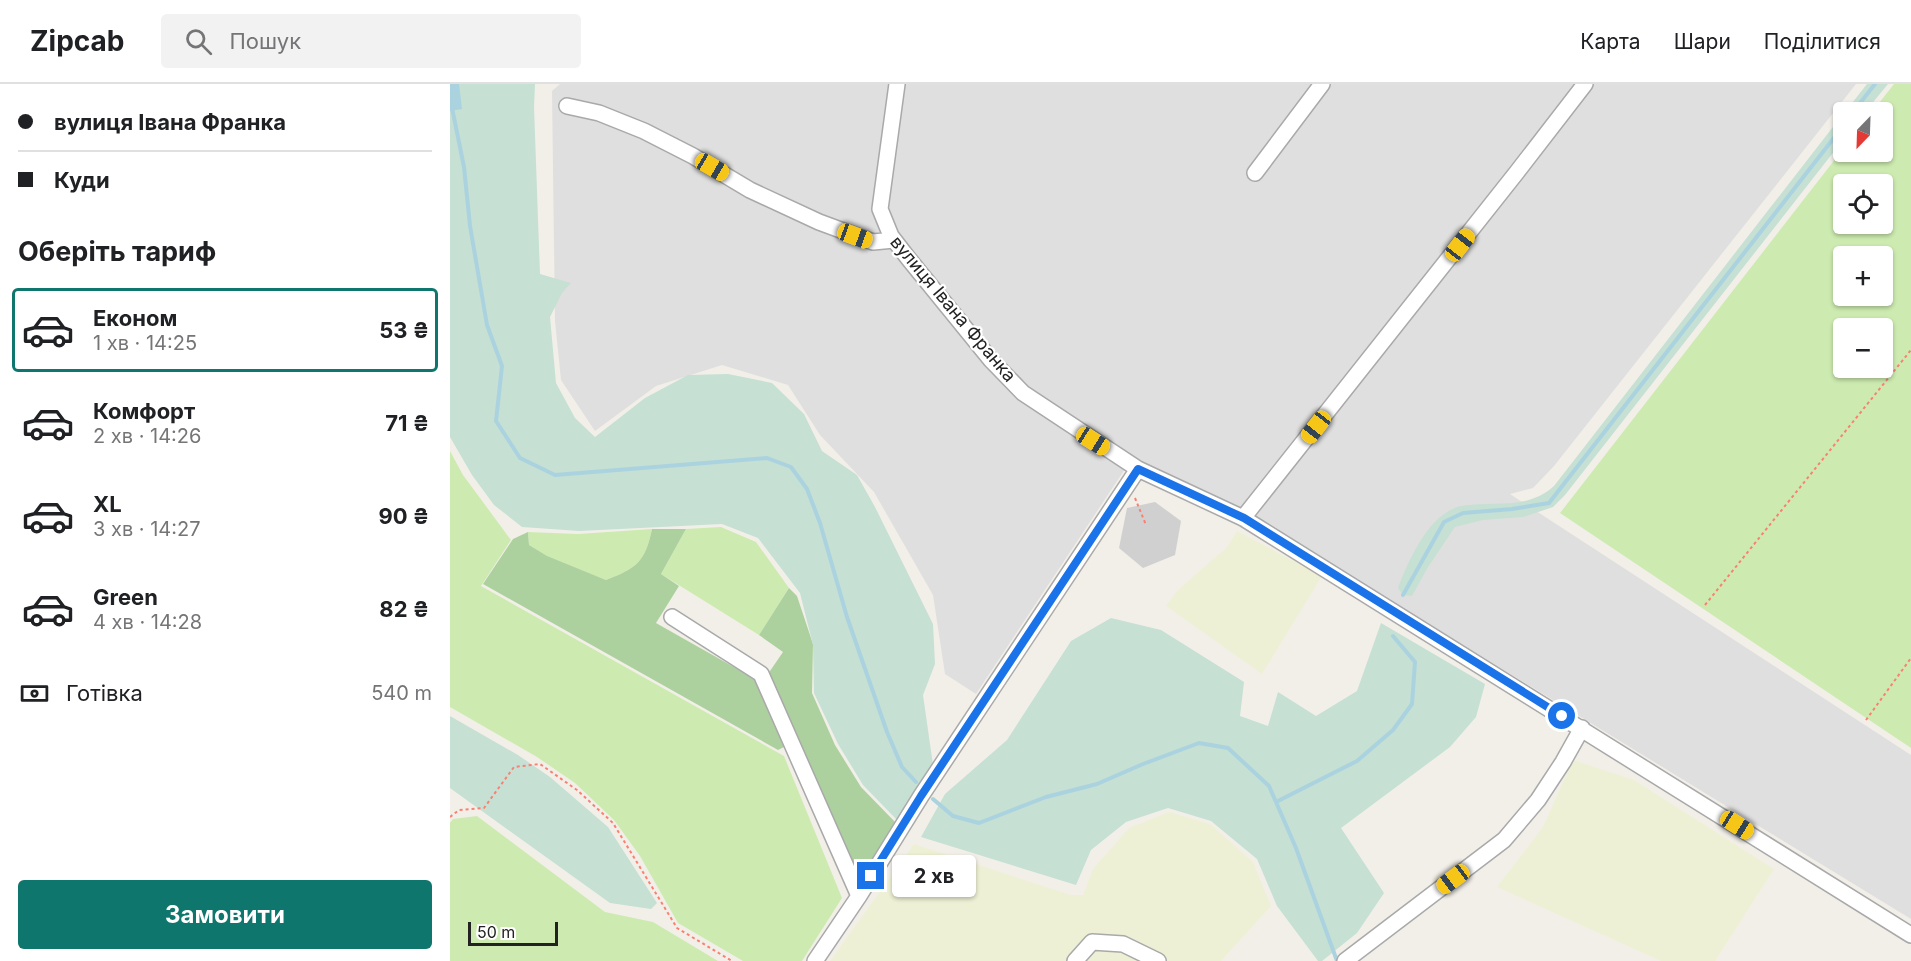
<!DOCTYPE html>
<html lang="uk">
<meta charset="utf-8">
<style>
:root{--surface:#fff;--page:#f2f2f2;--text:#202124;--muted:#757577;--line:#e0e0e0;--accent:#0f766e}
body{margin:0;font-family:Inter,sans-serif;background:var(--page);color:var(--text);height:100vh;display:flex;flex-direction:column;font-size:22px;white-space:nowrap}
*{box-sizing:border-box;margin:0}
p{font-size:20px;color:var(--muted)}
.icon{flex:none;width:33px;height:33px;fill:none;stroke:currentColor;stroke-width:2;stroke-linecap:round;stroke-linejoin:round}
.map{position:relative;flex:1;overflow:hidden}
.sheet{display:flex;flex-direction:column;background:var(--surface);width:450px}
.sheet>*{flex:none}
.guide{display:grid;align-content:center;height:132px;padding:0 18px;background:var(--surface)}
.needle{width:39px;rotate:203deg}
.controls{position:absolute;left:1383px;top:18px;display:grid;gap:12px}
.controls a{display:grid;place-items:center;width:60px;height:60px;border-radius:6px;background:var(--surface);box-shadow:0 2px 4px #0004;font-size:30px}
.scale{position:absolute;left:18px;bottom:15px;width:90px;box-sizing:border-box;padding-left:6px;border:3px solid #222;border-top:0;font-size:16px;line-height:21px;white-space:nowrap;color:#222;-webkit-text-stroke:4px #fff;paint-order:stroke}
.end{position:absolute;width:27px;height:27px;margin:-14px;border:8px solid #1a73e8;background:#fff;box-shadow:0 0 0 3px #fff}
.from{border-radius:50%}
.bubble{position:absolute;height:42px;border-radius:6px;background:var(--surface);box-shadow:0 2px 4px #0004;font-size:20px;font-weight:700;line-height:42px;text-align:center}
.car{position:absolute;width:18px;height:36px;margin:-18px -9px;border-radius:8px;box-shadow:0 0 4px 2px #0007;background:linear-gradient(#f5c518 24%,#345 0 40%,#f5c518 0 76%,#345 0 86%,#f5c518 0)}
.guide b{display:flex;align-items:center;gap:21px;height:57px;font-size:22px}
.guide b+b{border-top:2px solid var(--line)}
.guide i{width:15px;height:15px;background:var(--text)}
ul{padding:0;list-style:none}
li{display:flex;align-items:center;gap:18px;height:84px;margin:0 12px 9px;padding:0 6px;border:3px solid transparent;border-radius:6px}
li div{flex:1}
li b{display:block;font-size:22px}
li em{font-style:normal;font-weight:700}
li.on{border-color:var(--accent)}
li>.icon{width:54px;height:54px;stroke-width:1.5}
h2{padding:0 18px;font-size:27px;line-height:72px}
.pay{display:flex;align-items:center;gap:15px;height:66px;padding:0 18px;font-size:22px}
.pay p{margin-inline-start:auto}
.action{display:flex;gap:12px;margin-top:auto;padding:12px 18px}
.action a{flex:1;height:69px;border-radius:6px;background:var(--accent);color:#fff;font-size:24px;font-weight:700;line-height:69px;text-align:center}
header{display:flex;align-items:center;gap:36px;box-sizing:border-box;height:84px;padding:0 30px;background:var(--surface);border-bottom:2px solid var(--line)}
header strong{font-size:28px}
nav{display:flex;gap:33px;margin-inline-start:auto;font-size:21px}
.search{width:420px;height:54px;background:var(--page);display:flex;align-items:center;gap:15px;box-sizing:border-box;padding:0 21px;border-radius:6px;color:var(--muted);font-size:22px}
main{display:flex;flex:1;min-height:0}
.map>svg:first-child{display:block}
</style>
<header>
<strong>Zipcab</strong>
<div class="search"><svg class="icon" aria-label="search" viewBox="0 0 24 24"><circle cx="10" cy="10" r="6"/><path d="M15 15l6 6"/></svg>Пошук</div>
<nav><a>Карта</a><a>Шари</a><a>Поділитися</a></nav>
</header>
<main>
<section class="sheet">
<div class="guide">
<b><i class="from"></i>вулиця Івана Франка</b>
<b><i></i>Куди</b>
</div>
<h2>Оберіть тариф</h2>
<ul>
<li class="on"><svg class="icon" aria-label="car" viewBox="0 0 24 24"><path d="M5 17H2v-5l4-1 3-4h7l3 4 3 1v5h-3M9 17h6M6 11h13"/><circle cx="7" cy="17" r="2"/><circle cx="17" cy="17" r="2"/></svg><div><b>Економ</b><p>1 хв · 14:25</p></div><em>53 ₴</em></li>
<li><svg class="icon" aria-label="car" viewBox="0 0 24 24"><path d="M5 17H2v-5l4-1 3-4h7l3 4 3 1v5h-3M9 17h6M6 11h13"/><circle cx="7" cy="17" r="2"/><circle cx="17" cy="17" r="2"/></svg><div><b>Комфорт</b><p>2 хв · 14:26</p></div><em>71 ₴</em></li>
<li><svg class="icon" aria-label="car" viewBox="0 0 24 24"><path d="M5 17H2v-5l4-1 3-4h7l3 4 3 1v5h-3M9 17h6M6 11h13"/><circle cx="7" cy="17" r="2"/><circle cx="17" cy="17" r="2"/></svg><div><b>XL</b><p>3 хв · 14:27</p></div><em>90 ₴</em></li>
<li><svg class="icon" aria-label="car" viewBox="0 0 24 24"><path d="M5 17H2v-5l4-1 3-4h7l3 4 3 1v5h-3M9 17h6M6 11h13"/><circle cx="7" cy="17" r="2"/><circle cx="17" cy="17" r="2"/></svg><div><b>Green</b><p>4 хв · 14:28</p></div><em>82 ₴</em></li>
</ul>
<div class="pay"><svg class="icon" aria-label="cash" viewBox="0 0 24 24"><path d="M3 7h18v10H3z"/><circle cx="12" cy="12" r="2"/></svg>Готівка<p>540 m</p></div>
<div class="action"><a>Замовити</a></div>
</section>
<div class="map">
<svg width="1461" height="877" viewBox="0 0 1461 877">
<rect width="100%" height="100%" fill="#f2efe9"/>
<path fill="#e0dfdf" d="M110,0h1296l-302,382 -21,22 -23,6 401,261v164l-520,-318 -258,-144 -157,237 -31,-20 -12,-79 -59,-103 -54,-57 -32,-50 -66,-20 -66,21 -61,45 -34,-51 -6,-59 -3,-230z"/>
<path fill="#d0d0d0" d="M705,418l26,19 -6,34 -32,13 -24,-20 8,-40z"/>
<path fill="#eef0d5" d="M787,447l85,45 -60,98 -96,-68 12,-16 49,-43z
M1123,676l61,20 140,89 -59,92h-54l-164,-74 46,-60z
M719,728l41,12 43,38 18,44 -50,55h-391l84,-117 157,51h12l10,-26 36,-41z"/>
<path fill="#cdebb0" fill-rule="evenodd" d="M1444,0h17v664l-351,-235 283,-364 1,3h38v-40h-10zM1432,100v40h-38v-40zM1394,172h38v40h-38zM1394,244h38v40h-38z
M0,367l13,24 48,65 -30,46 303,170 58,142 -40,63h-59l-65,-38 -38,-67 -26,-36 -39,-37 -38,-26 -87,-50z
M271,443l35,15 33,46 -30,47 -98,-61 25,-45z
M202,445c-7,33 -15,39 -46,51l-59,-23 -18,-12 -1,-13 50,2z
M27,732l128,96 48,10 65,39h-268v-138l3,-4z"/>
<path fill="#add19e" d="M202,445h34l-25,45 18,12 -23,37 99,56 29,68 -6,3 -295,-166 30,-45 15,-7 1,13 18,11 59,24c31,-12 39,-18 46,-51z
M339,504l8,8 16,48 -1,49 23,52 26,42 35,36 -33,50 -12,-5 -82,-188 1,-9 13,-19 -24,-17z"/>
<path fill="#c6e0d4" d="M0,0h85l-1,23 6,167 31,9 -9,10 -12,24 6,66 19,35 20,19 50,-39 43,-23 40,-1 44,9 32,31 18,37 35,24 18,32 58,117 2,40 -12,31 10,70 -35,56 -35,-36 -25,-41 -24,-51 -1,-48 -13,-52 -42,-55 -36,-14 -143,7 -57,-4 -28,-22 -22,-30 -22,-38z
M1417,0h21l-23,28h-20z
M1393,30v26l-278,355 -12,12 -30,10 -40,3 -28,7 -27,40 -16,29 -9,-1 -5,-7c10,-27 31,-75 63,-82 33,-6 65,5 93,-20z
M661,534l50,12 83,52 -4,34 28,10 10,-34 38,24 41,-25 24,-68 104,61 -9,33 -26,30 -109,81 43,65 -27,40 -35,28h-4l-41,-55 -20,-47 -46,-38 -43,-13 -42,14 -35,28 -15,35 -155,-48 24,-43 62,-54 64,-99z
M0,632l68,39 32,22 58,50 49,76 -6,6 -41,-6 -160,-115z"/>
<path fill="#aad3df" d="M0,0h9l3,25 -12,2z"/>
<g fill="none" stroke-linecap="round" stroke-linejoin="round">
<path stroke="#aad3df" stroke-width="4" d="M0,14l14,69 6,59 17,99 15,41 -6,55 24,37 35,17 212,-17 24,9 16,22 13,34 27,94 40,115 15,35 14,15
M1403,28l22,-28
M953,511l41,-73 19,-9 49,-4 37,-6 295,-378
M483,715l20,17 26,7 67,-26 51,-13 46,-20 56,-21 29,5 41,38 27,62 41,113
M826,718l81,-41 36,-31 19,-26 3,-42 -22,-26"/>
<g stroke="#a9a9a9" stroke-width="18">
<path id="minor" d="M447,0l-17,125 11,27 17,22 83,102 32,33 115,76 105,49 668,417
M117,22l32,7 45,18 49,25 57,34 69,32 54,20 21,-2
M805,89l67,-89
M793,434l274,-346 68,-88
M222,533l89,57 98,222
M365,877l44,-65 62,-100 217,-327
M625,877l17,-19 31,2 35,17
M895,877l159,-121 34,-40 25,-38 19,-34"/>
</g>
<path stroke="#fa8072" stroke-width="2" stroke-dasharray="3 3" stroke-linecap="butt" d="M685,414l11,27
M1255,521l206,-255
M1416,636l45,-62
M0,733l9,-7 25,-2 30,-41 26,-3 37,26 36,33 64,105 55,33"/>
<use href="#minor" stroke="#fff" stroke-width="15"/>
</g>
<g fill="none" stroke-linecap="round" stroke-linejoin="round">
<path stroke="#1a73e8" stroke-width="8" d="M421,792l50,-80 217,-327 106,49 318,198"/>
</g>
<g text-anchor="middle" stroke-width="4.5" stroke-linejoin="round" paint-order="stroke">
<g font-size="18" fill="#222" stroke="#fff">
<text transform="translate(503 225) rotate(50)" y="6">вулиця Івана Франка</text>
</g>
</g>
</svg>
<div class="controls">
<a><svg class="needle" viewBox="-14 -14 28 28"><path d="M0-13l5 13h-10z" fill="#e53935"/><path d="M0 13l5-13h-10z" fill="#757577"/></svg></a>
<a><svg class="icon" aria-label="locate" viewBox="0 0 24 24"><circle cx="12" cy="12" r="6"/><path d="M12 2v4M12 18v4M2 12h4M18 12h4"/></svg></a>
<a>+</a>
<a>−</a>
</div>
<div class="scale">50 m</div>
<i class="end from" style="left:1112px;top:632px"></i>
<i class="end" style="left:421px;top:792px"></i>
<div class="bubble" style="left:442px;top:771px;width:84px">2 хв</div>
<i class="car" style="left:262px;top:83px;rotate:120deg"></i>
<i class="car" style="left:405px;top:152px;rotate:110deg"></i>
<i class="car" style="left:1010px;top:161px;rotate:38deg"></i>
<i class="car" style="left:866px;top:343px;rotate:218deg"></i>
<i class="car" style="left:643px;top:357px;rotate:122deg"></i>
<i class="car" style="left:1287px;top:741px;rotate:122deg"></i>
<i class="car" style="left:1003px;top:795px;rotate:233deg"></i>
</div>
</main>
